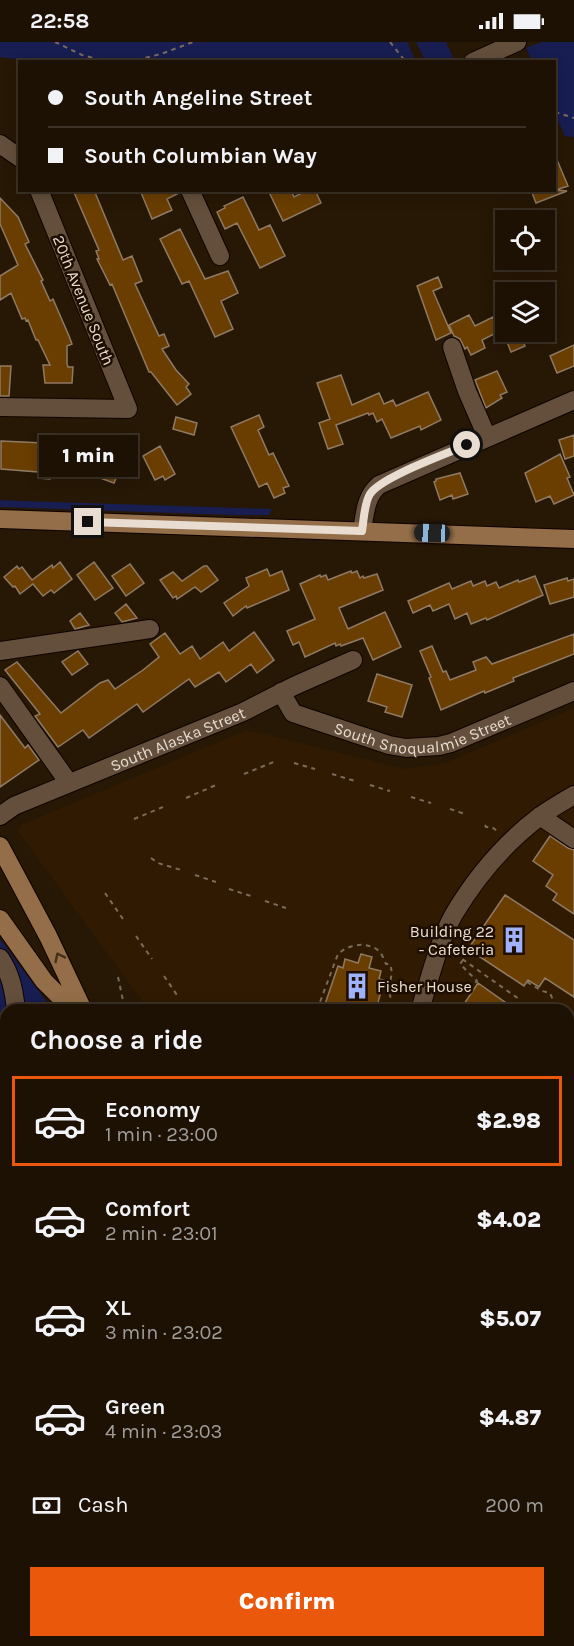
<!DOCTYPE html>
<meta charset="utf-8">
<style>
:root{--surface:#1d1104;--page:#251a0e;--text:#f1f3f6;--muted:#a09d9a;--line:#3b3126;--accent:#ea580c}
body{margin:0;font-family:Karla,sans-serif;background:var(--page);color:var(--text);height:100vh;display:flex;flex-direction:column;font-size:22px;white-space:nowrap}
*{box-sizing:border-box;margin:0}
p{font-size:20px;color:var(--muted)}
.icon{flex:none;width:33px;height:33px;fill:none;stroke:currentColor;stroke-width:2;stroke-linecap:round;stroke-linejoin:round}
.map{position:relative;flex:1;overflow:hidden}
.sheet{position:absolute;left:0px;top:962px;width:574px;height:644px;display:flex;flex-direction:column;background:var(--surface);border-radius:18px 18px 0 0;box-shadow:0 3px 15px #0003,0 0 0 2px var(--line)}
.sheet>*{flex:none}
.banner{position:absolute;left:18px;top:18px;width:538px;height:132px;border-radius:0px;box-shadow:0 3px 15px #0003,0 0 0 2px var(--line);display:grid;align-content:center;height:132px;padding:0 30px;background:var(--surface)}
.tools{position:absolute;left:495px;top:168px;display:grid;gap:12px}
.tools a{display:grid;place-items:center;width:60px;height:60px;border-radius:0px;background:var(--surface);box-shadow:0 3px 15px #0003,0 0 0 2px var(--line);font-size:30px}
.end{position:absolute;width:27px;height:27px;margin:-14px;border:8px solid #e9ddd1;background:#111;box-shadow:0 0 0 3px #111}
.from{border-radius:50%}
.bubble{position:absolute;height:42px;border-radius:0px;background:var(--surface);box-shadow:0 3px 15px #0003,0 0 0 2px var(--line);font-size:20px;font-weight:800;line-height:42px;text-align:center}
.car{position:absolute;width:18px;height:36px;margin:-18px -9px;border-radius:8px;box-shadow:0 0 4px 2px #0007;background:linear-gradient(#222 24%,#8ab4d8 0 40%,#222 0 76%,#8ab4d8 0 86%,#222 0)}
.banner b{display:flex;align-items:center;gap:21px;height:57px;font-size:22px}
.banner b+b{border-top:2px solid var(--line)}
.banner i{width:15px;height:15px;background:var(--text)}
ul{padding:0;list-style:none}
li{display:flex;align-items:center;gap:18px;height:90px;margin:0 12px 9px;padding:0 18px;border:3px solid transparent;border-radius:0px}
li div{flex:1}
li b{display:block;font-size:22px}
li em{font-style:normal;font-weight:800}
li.on{border-color:var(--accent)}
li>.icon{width:54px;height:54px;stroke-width:1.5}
h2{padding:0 30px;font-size:27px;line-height:72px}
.pay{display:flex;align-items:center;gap:15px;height:66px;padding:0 30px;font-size:22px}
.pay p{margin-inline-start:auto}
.cta{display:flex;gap:12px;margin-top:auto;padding:12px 30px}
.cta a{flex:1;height:69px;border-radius:0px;background:var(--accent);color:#fff;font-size:24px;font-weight:800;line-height:69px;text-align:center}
.status{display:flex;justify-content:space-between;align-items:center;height:42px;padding:0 30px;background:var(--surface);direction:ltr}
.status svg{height:16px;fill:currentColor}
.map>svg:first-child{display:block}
</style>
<div class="status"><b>22:58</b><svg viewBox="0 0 49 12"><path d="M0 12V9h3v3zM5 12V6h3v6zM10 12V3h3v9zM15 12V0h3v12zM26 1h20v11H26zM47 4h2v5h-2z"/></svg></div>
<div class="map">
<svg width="574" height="1604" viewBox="0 0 574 1604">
<rect width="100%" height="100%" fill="#271705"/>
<path fill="#301a02" d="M574,666v798l-5,2 -1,-498 -420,-1 -131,-179 6,-6 224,-94 160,39 38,-6z"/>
<path fill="#181d52" d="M0,0h407l9,19h-385l-31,-4z
M416,0h30l7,15 -10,4h-18z
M542,0h32v95l-9,-1 -10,-22v-52l-23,-1 -6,-13z
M0,458l21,1 251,8 -3,6h-37l-232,-8z
M0,897l52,70 -46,1v631h500l3,5h-509z
M574,1464v98l-5,-8 -1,-88z"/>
<path fill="#353f82" d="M0,1177h6v46l-6,11z
M0,1244l6,8v60l-6,-4z"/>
<path fill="#6a3e00" stroke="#8f7a65" stroke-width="1.5" d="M555,113l13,31 -12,4 11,1 -31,12 -5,-13h24z
M73,148h21l29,70 9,-4 10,25 -7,3 24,52 5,-2 5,12 -7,3 14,21 13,14 -3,3 5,7 -14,11 -26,-33h-2l-37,-88 -2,1 -13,-26h2l-3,-8 3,-1z
M140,148h39v3l-12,6 5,11 -20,9z
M268,148h23l3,7 14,-7h7l6,13 -38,18z
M243,155l16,33 11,-5 15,31 -25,12 -23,-45 -12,6 -8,-17 8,-4 -1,-2z
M0,156l18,19 11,25 -4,2 18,36 -2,1 9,20 3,-2 16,37 3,8 -5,2v18l1,3h5l-1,16h-27l-2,-18h7l-12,-25h-2l-8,-20 -2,1 -1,-3 -3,1 -11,-26 -11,7v-24l18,-11 -18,-41z
M180,187l25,50 23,-8 10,22 -17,8 12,28 -18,8 -26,-56 -7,3 -22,-45z
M438,235l4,10 -9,4 18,42 -15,7 -19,-54z
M469,273l6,11 18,-9 7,14 -18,9 3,8 -14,7 -4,-8 -2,2 -5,-10 -6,-3 -5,-11z
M503,290h16l6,14 -14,6z
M574,303v21l-17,7 -7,-17z
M0,324h11l-2,30h-9z
M497,329l10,21 -7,3 2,3 -16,10 -11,-28z
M341,333l11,30 27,-12 5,11 9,-4 3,6 32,-14 13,28 -20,10 -1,-4 -29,12 -9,-19 -5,3 -4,-9 -4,2 -1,-2 -32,12 7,19 -15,5 -9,-26 11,-4 -13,-36z
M259,373l5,12 -6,3 11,25 4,-2 16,33 -6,2 2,5 -11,5 -7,-15 -8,4 -28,-60z
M176,375l21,6 -3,12 -21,-6z
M574,393v21l-9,3 -6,-19z
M1,399l64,3v-3l28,1v2l40,16 -8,1 -2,6 -2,-1 -7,17 -14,-5 1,-17 -50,-1 -1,19 -12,-1v-6l-37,-3z
M160,404l15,28 -10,6 -2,-4 -8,4 -12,-24z
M560,412l10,23 -3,1 7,17 -20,9 -4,-8 -14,6 -11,-29z
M460,431l8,21 -15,5 -1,-4 -12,5 -6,-18 2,-1v-2z
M60,520l12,17 -18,14 -3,-3 -8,6 -10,-12 -13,10 -5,-8 -2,1 -9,-10 13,-11 2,3 3,-2 10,13 20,-15 1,3z
M94,520l19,26 -18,12 -18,-25z
M130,522l14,19 -18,13 -14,-20z
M204,524h3l11,14 -17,12 -6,-5 -18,12 -1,-3 -3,2 -13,-18 13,-8 9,9z
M267,527l3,7 12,-5 7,19 -42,18 -1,-2 -13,10 -9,-13 25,-17 -3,-8z
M351,529l1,2 5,-2 3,7 3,-2 1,2 13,-4 6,16 -44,18 9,21 37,-17 16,35 -28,13 -10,-22 -22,8 -1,-2 -4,2 -1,-3 -30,14 -6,-15 -6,3 -6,-14 28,-12 -15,-35 20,-9 1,2 5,-2 2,5z
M535,534l8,19 -56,25 -1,-2 -15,6 -4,-11 -12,6 -6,-15 -16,7 -3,-6 -17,8 -5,-12 41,-18 3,6 19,-8 2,5 12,-5 2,5 9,-4 3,6 19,-8 1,2z
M567,536l1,3 6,-2v18l-24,7 -6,-19z
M126,562l11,14 -15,4 -7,-9z
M80,571l9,12 -14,4 -5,-8z
M254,590l20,28 -17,13 -6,-9 -25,18 -7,-10 -24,15 -6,-8 -46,33 -6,-8 -48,34 -6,-8 -25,17 -23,-31 5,-2 -35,-44 12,-8 44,51 39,-30 8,-3 7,9 28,-19 16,-13 -9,-13 15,-11 15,21 12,-8 8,13 23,-17 6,9z
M574,592v20l-61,24 1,3 -29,12 -1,-2 -43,19 -12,-32 2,-1 -11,-26 12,-5 11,26 3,-1 4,9 26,-10 -3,-8 13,-5 6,7z
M78,609l10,13 -16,11 -10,-13z
M377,632l35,11 -10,32 -17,-5 2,-5 -19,-6z
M0,673l25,33 3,-3 11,15 -39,27z
M550,794l18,12 6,2v64l-21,-14 4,-6 -11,-8 7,-11 -20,-14z
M505,853l69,45v57l-29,-19 -6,9 -11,-7 -4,6 -56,-37z
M361,912l11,3 -3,11 12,3 -2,8 5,1 -8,30h-53l15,-44 5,2 2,-9 13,4z
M478,941l38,27h-56z"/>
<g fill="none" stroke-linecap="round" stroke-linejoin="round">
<g stroke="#0f0300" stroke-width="20">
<g id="minor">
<path d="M473,20l44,-20"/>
<path d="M0,102l20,14"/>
<path d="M190,148l30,66"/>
<path d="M452,305l15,44 20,46"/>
<path d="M0,365l128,2 -89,-219"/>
<path d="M362,489c3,-17 3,-34 17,-46l195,-85"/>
<path d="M0,609l150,-22"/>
<path d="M0,644l69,97"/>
<path id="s1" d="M281,650l12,21 96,32 17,3 33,-2 12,-3 123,-52"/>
<path id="s2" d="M0,774l14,-10 229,-94 51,-26 59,-26"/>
<path d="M540,774l34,23"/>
<path d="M0,916c11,16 14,33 16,52"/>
<path d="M420,968c10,-32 18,-67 34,-96 22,-37 51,-71 85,-97 11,-8 23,-15 35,-22"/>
<path d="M0,1293l6,3"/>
<path d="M568,1453l6,-2"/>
<path d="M0,1497l6,6"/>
<path d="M152,1599l7,5"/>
<path d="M288,1599l1,5"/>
<path d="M455,1599l4,5"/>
</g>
</g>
<g stroke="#0f0300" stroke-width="20">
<path id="major" d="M0,477l574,20
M0,804l48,90 35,74
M0,877l44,62 29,29
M532,1599l3,5"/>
</g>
<path stroke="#7a6c5d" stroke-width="2" stroke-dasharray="4.5 4.5" stroke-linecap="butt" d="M55,0l27,13 27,7
M390,0l16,20
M128,20l33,-8 32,-12
M555,70l19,6
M294,721l21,6
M244,732l32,-13
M332,732l23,7
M370,743l20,6
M411,755l20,6
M186,756l30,-13
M450,767l15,5
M134,777l29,-12
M485,783l1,2h6l5,4
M151,816l7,5 23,7
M195,833l21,7
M229,847l22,7
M105,851l20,29
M265,859l21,7
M136,894l16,23
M455,912l64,45
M463,918l-3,4 17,17 -9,11
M164,934l15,22
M118,935l7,33
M527,940l15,9 8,2 3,7
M317,968l21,-56c11,-10 29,-13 41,-3 3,3 5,9 7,13h4c4,12 -1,15 -1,26 0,7 5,11 3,20
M568,1480l6,-2"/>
<use href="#minor" stroke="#634f3b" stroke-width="18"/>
<use href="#major" stroke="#946e48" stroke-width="18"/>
</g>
<defs><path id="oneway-chevron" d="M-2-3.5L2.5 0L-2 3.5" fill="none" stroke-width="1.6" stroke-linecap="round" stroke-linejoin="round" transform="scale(1.5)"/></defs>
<use stroke="#473019" href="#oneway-chevron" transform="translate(59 915) rotate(-116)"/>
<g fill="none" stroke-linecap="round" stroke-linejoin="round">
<path stroke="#e9ddd1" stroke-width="8" d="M88,480l274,9c2,-12 2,-27 8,-37 11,-17 76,-40 97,-49"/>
</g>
<defs>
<g id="building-bare" transform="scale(2.07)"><path d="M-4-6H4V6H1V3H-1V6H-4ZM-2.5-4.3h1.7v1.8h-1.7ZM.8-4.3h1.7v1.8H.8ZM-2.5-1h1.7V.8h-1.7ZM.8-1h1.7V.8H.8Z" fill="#a1b2fd" stroke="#1e0e00" stroke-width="2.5" paint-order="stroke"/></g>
</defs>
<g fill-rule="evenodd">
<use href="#building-bare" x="514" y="898"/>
<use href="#building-bare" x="357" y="944"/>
</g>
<g text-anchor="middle" stroke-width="5" stroke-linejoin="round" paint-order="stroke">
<g font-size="16" fill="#e9ddd1" stroke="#1e0e00">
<text transform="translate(84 258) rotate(68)" y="6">20th Avenue South</text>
<text dy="6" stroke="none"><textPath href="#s1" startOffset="160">South Snoqualmie Street</textPath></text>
<text dy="6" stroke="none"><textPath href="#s2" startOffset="194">South Alaska Street</textPath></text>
</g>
<g font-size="16" fill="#e9ddd1" stroke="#1e0e00" text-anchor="end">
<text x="494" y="895">Building 22<tspan x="494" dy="18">- Cafeteria</tspan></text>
<text x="377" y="950" text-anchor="start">Fisher House</text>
</g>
</g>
</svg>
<div class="tools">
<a><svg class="icon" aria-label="locate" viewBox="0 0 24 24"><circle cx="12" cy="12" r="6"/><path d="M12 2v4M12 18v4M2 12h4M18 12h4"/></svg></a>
<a><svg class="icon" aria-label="layers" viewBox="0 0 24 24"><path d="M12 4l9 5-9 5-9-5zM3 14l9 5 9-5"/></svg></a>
</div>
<i class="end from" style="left:467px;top:403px"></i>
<i class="end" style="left:88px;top:480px"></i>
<div class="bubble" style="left:39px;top:393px;width:99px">1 min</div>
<i class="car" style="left:432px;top:491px;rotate:272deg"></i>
<div class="banner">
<b><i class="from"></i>South Angeline Street</b>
<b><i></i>South Columbian Way</b>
</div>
<section class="sheet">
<h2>Choose a ride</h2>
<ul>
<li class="on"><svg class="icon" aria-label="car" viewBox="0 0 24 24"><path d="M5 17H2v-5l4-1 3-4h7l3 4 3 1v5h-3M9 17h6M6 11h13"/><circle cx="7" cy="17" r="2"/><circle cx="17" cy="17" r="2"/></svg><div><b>Economy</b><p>1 min · 23:00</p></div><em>$2.98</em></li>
<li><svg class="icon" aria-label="car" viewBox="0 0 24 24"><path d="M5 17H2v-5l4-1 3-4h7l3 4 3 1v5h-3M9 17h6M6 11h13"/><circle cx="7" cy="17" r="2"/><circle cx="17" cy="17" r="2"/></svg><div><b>Comfort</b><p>2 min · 23:01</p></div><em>$4.02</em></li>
<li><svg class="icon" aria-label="car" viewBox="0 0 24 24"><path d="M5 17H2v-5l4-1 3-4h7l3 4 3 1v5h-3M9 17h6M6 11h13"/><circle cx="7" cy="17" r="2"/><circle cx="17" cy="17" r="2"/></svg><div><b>XL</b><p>3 min · 23:02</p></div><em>$5.07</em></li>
<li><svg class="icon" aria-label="car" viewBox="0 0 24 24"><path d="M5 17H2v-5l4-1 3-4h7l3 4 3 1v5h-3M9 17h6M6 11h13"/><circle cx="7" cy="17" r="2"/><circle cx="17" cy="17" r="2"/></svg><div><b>Green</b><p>4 min · 23:03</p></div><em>$4.87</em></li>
</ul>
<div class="pay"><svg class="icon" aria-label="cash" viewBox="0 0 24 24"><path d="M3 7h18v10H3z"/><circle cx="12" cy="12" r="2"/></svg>Cash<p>200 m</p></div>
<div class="cta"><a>Confirm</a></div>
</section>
</div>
